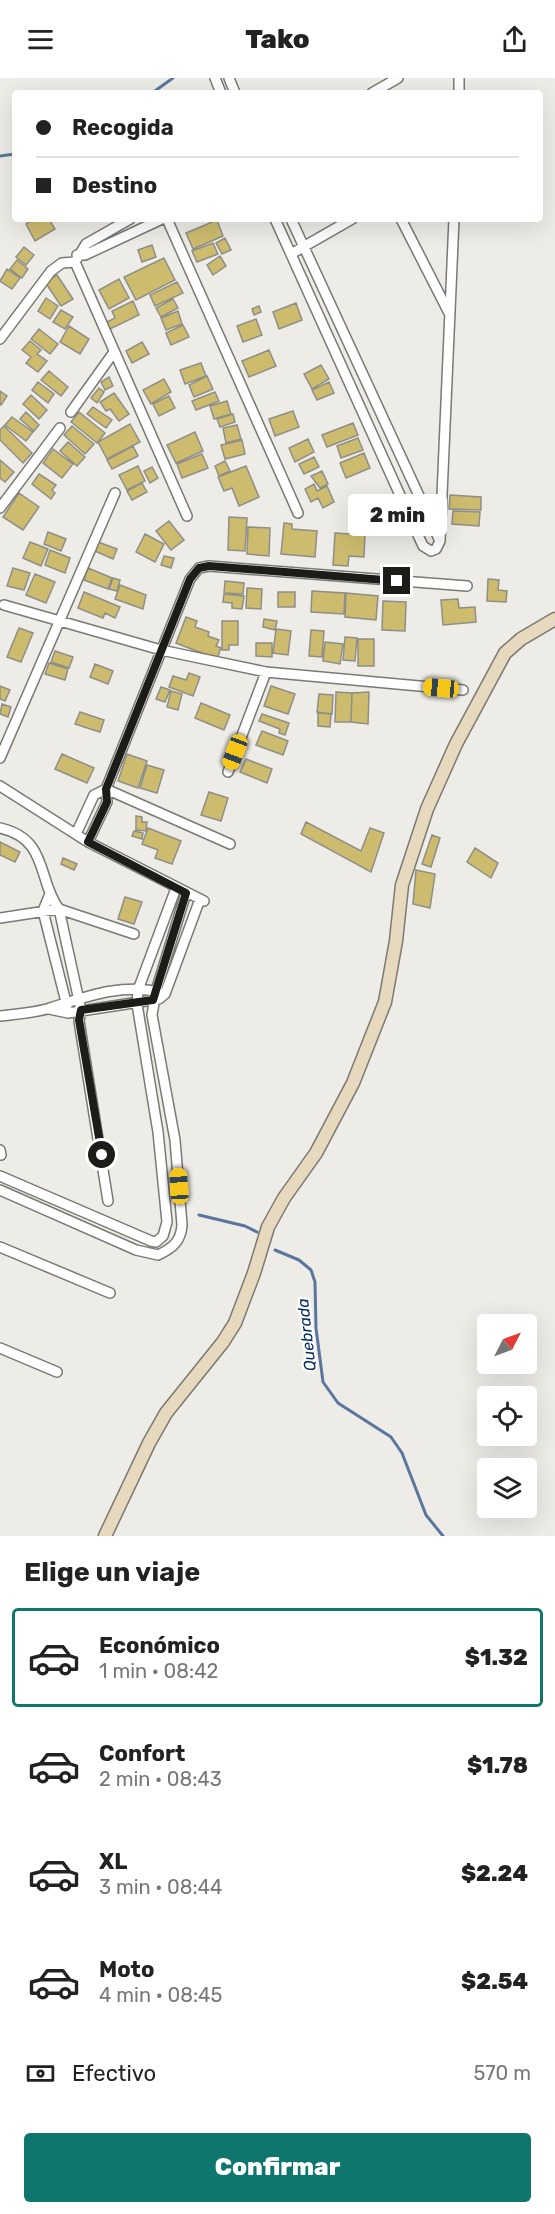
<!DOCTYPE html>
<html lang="es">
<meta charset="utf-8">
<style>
:root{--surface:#fff;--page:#f2f2f2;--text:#222;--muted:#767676;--line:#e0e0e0;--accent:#0f766e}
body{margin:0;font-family:Rubik,sans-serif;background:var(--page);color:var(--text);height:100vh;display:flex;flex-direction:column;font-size:22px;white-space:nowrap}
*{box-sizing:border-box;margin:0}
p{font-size:20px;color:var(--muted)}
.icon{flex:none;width:33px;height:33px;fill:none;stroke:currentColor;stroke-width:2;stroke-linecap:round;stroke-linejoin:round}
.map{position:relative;height:1458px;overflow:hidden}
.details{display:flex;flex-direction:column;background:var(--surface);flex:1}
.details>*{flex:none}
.top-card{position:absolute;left:12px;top:12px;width:531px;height:132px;border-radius:6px;box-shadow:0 6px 24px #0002;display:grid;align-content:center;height:132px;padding:0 24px;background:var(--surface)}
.needle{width:39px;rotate:48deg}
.tools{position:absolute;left:477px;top:1236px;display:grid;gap:12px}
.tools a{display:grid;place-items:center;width:60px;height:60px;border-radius:6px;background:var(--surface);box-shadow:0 6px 24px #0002;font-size:30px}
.end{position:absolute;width:27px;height:27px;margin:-14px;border:8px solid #1c1c19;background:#fff;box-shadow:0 0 0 3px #fff}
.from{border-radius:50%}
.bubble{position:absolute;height:42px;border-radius:6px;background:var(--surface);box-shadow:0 6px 24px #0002;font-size:20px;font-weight:800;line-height:42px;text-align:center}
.car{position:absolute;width:18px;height:36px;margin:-18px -9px;border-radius:8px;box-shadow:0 0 4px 2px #0007;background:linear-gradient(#f5c518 24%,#345 0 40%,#f5c518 0 76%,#345 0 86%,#f5c518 0)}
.top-card b{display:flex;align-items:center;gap:21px;height:57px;font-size:22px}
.top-card b+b{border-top:2px solid var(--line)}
.top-card i{width:15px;height:15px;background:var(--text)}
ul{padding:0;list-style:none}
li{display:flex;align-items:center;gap:18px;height:99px;margin:0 12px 9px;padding:0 12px;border:3px solid transparent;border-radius:6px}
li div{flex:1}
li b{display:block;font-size:22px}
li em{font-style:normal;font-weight:800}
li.selected{border-color:var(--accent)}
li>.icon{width:54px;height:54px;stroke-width:1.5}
h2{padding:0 24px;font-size:27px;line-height:72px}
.pay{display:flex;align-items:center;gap:15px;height:66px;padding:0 24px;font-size:22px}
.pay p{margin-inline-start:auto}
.button{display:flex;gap:12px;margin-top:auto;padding:12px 24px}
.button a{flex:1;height:69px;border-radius:6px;background:var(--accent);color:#fff;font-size:24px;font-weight:800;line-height:69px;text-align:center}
header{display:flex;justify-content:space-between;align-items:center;height:78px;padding:0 24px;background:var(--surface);font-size:27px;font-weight:800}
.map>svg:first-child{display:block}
</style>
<header><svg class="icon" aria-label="menu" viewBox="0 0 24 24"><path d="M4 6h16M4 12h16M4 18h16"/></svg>Tako<svg class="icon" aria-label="share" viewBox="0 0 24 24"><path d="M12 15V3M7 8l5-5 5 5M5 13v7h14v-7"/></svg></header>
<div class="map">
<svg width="555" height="1458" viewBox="0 0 555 1458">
<rect width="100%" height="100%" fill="#eeece6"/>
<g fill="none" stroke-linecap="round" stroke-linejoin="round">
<path stroke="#5a769f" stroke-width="3" d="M152,15l21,-15
M0,78l15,-2
M199,1137l46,11 12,6
M275,1172l24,10 12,10 4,12 1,46 7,54 15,21 53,34 11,16 24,62 17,21"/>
</g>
<path fill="#cdbc6e" stroke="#8f8e88" stroke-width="1.5" d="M34,141h15l6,10 -20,12 -9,-17z
M217,142l6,16 -30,13 -7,-16z
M225,160l6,12 -9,4 -6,-11z
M213,165l5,11 -21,8 -5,-11z
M152,167l4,12 -14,5 -4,-12z
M24,169l10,8 -8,10 -10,-8z
M220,178l6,10 -13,9 -6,-10z
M164,180l11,22 -39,20 -12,-23z
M17,182l11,9 -6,9 -12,-9z
M7,191l13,9 -8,11 -12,-8z
M57,197l16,24 -12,7 -16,-24z
M119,201l10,19 -20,11 -10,-19z
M177,204l6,11 -28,13 -5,-11z
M46,220l12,8 -8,13 -12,-8z
M173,221l5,9 -17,9 -5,-9z
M133,223l6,14 -29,14 -3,-7 8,-4 -3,-7z
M296,225l6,17 -23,9 -6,-17z
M259,228l2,6 -7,3 -2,-6z
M61,232l12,7 -8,12 -12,-7z
M178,233l4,13 -16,6 -5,-12z
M256,241l6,16 -19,7 -6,-16z
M183,247l6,12 -18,8 -5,-12z
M69,248l20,13 -9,15 -20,-12z
M39,251l19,15 -8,10 -19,-15z
M30,263l11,9 -4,4 10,7 -9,11 -12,-9 5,-6 -9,-7z
M142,264l7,12 -17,9 -6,-12z
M269,272l7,16 -27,11 -7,-16z
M201,285l5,13 -21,8 -5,-14z
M321,287l8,14 -17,10 -8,-15z
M49,293l19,16 -7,9 -20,-16z
M207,298l6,13 -19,8 -5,-12z
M109,299l4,9 -8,4 -4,-8z
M164,301l7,13 -20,12 -8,-14z
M38,304l16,12 -6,9 -16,-13z
M329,304l5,11 -17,7 -5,-10z
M99,310l5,4 -7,11 -6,-5z
M0,313l7,5 -6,9 -1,-1z
M215,314l4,9 -23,9 -4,-9z
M114,315l15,21 -10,7 -9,-12 -4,2 -6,-9z
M31,317l16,15 -8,9 -16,-15z
M169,318l6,12 -16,8 -6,-12z
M227,323l4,13 -17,5 -4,-13z
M93,329l19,13 -6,8 -19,-14z
M293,333l6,16 -24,9 -6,-17z
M26,334l13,13 -5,6 -14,-12z
M79,334l26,21 -8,10 -26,-21z
M233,336l2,8 -15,5 -3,-8z
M12,339l21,15 -7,9 -21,-16z
M353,345l5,12 -31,12 -5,-12z
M130,346l10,18 -33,17 -9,-17z
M237,347l4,14 -15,4 -3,-15z
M4,348l28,27 -9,10 -23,-23v-10z
M72,348l22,18 -9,10 -21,-19z
M195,354l8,19 -27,12 -9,-18z
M358,360l5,12 -22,8 -4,-12z
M308,361l6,13 -19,10 -6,-14z
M242,362l3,14 -20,5 -4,-14z
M68,364l17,15 -8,9 -17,-15z
M133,368l5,10 -26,13 -5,-9z
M53,371l20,15 -11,14 -19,-15z
M364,375l6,15 -24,10 -6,-15z
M202,376l6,14 -26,10 -5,-14z
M314,379l5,10 -15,7 -5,-10z
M0,382l14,12 -9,10 -5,-4z
M225,383l5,10 -11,5 -4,-10z
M138,388l7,15 -18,9 -8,-15z
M246,388l13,31 -20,9 -7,-18 -8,3 -6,-14z
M152,389l6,11 -8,5 -6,-12z
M322,393l6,13 -8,4 -9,-12z
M39,396l17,11 -4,5 3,3 -4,6 -19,-15z
M142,405l5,9 -15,8 -5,-9z
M314,406l3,7 10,-5 7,16 -11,6 -5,-10 -7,4 -6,-13z
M19,415l20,14 -16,23 -20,-13z
M450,417l31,2v13l-32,-1z
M387,430l6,12 -29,15 -6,-12z
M453,433l27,1 -1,14 -27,-2z
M229,439l18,1 -2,33 -17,-1z
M169,443l15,19 -13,10 -15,-19z
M284,445l8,1v5l25,2 -2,26 -34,-3z
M248,449l22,1 -1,28 -22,-2z
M48,454l18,7 -5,12 -17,-7z
M335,455l30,2 -1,22 -15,-1 -1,10 -15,-1z
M145,456l19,10 -9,18 -19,-10z
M30,464l18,7 -7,17 -18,-8z
M98,464l19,7 -4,10 -18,-8z
M50,472l20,8 -5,15 -20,-8z
M164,478l10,2 -3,10 -10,-3z
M13,490l17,5 -6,17 -17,-4z
M88,490l24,10 -4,11 -24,-9z
M35,496l20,8 -9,21 -20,-8z
M113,500l7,2 -3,11 -8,-2z
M488,501l11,1 -1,10 9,1 -1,11 -19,-1z
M225,503l19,2 -1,11 -19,-1z
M120,507l26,10 -3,14 -28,-10z
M247,510l15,1 -1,20 -15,-1z
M312,513l33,2 -1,21 -33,-2z
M84,514l36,15 -5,11 -10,-5 -2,5 -25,-10z
M278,514h17v15h-17z
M346,515l32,3 -2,24 -31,-3z
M224,516l20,2 -2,13 -10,-1v-5l-9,-1z
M458,521l1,9 16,-1 1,15 -33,3 -2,-25z
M383,523l23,1 -1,29 -23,-1z
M186,539l11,4 -2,6 14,5 -1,4 11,4 -3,6 5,2 -4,11 -41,-16z
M264,541l13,2 -2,9 -12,-3z
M222,543h16v24h-9v5h-7z
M19,550l14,5 -12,29 -14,-5z
M276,551l15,2 -3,24 -15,-2z
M311,552l13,1 -2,26 -13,-1z
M345,559l12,1 -2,23 -12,-1z
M358,561h16v27h-16z
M325,564l18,2 -3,20 -17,-3z
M256,565h16v14l-16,-1z
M55,573l18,6 -4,11 -18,-6z
M49,585l19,6 -3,11 -20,-6z
M95,586l18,7 -5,13 -18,-7z
M189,595l11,4 -7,19 -24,-9 4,-11 13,4z
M0,608l10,4 -5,11 -5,-2z
M271,608l24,8 -7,20 -24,-8z
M161,609l9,3 -5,12 -9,-3z
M171,613l11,3 -4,16 -11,-3z
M336,614l16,1 -1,29h-16z
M369,614l-1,32 -17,-2 1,-29z
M319,616l14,1 -1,19 -15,-2z
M201,625l29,12 -6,15 -29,-12z
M2,626l9,3 -3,10 -8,-3z
M80,634l24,8 -4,12 -25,-8z
M318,635l13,1 -1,13 -12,-1z
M262,636l27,9 -4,12 -6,-2 1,-4 -21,-8z
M262,653l26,10 -5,14 -27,-10z
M62,676l32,14 -7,15 -32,-14z
M127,676l20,7 -9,27 -20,-7z
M246,681l26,10 -5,14 -27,-11z
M147,687l17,5 -7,23 -17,-5z
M209,714l19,6 -7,23 -20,-6z
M136,738l6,1v5h5l-1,9 -10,-1z
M306,744l55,29 9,-23 14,5 -13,39 -70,-38z
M148,750l33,13 -9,23 -17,-6 3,-8 -16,-6z
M134,753l9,2 -1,6 -10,-3z
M432,757l8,3 -9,29 -9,-3z
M0,764l20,10 -5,10 -15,-7z
M475,770l23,15 -7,15 -24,-16z
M63,780l14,6 -3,6 -13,-6z
M416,792l19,4 -5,34 -17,-4z
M125,819l17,5 -8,22 -16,-5z"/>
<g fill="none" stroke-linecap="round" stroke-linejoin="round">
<g stroke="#7a7973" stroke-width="12">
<path id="street" d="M215,0l6,15
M229,0l6,15
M372,15l26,-15
M459,15v-15
M130,141l-44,25 -11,18 112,254
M167,141l131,294
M275,141l148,327 8,5 5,-2 4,-8 14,-322
M291,141l148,320
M401,141l48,94
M291,176l61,-35
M77,177h8l77,-36
M0,261l51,-68 11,-8 13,-1
M71,334l43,-60
M0,430l60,-80
M4,527l157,45 105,22 197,18
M0,680l115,-265
M228,694l38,-100
M0,708l88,56 116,59
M106,711l124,55
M0,750c49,11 37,52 59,81l22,101 -2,11 29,180
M76,756l18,-39 12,-6
M88,764l19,-40 -1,-13 84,-210 9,-11 10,-2 258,20
M49,818l-6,15 24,95
M0,840l59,-9 75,25
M49,931l19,4 91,-14 6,-5 35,-95
M0,938c16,-2 35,-3 50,-8 35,-11 72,-25 109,-16
M0,1072l1,5
M0,1098l151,65 5,1 7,-6 4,-14 -9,-90 -21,-128 1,-14 38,-102
M0,1112l136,60 22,5c15,-7 23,-14 24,-30l-7,-85 -23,-125 4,-24 30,-98
M0,1169l110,46
M0,1270l57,24"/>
</g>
<g stroke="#7a7973" stroke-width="15">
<path id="secondary" d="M105,1458l44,-93 17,-30 57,-71 12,-19 19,-50 14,-46 16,-29 32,-45 37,-70 32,-81 11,-61 6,-56 25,-76 29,-65 49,-91 16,-14 34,-20"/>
</g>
<use href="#street" stroke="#fff" stroke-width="9"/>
<use href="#secondary" stroke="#e6d9bd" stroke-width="12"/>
</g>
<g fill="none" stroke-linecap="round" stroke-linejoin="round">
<path stroke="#1c1c19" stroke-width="8" d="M102,1077l-23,-135 2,-10 72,-10 33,-107 -98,-51 19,-40 -1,-13 84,-210 9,-11 10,-2 188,15"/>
</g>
<g text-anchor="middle" stroke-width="4.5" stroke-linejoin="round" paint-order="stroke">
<g font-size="16" font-style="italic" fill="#062e63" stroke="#fff">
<text transform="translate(306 1257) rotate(-96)" y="6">Quebrada</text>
</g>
</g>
</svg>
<div class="tools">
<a><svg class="needle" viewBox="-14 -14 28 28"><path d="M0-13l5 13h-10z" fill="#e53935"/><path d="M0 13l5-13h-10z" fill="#767676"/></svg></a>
<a><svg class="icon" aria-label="locate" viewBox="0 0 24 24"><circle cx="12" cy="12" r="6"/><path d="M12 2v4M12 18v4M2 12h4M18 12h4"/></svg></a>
<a><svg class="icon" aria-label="layers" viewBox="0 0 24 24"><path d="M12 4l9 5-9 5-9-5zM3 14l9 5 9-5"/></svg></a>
</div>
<i class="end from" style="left:102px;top:1077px"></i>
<i class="end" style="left:397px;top:503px"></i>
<div class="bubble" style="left:348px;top:416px;width:99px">2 min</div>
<i class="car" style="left:441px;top:610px;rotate:275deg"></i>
<i class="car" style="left:235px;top:674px;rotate:201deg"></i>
<i class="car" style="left:179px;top:1108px;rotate:356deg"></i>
<div class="top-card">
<b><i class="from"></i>Recogida</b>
<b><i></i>Destino</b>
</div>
</div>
<section class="details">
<h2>Elige un viaje</h2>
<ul>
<li class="selected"><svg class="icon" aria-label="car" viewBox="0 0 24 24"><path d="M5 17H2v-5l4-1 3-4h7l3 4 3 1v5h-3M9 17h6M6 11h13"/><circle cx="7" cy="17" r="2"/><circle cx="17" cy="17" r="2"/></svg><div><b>Económico</b><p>1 min · 08:42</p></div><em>$1.32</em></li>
<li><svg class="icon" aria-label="car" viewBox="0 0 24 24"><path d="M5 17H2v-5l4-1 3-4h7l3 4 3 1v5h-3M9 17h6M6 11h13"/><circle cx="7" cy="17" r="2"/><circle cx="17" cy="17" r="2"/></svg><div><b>Confort</b><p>2 min · 08:43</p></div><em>$1.78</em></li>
<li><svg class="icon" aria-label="car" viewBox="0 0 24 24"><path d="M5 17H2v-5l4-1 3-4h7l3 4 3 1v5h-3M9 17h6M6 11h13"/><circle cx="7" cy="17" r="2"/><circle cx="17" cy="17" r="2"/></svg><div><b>XL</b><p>3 min · 08:44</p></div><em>$2.24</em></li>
<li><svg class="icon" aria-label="car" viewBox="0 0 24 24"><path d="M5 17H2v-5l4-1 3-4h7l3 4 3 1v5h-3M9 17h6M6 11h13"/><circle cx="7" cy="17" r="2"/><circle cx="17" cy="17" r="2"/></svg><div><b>Moto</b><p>4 min · 08:45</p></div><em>$2.54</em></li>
</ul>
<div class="pay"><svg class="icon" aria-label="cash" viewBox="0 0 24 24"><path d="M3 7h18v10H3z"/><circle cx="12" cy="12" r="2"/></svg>Efectivo<p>570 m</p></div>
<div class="button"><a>Confirmar</a></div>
</section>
